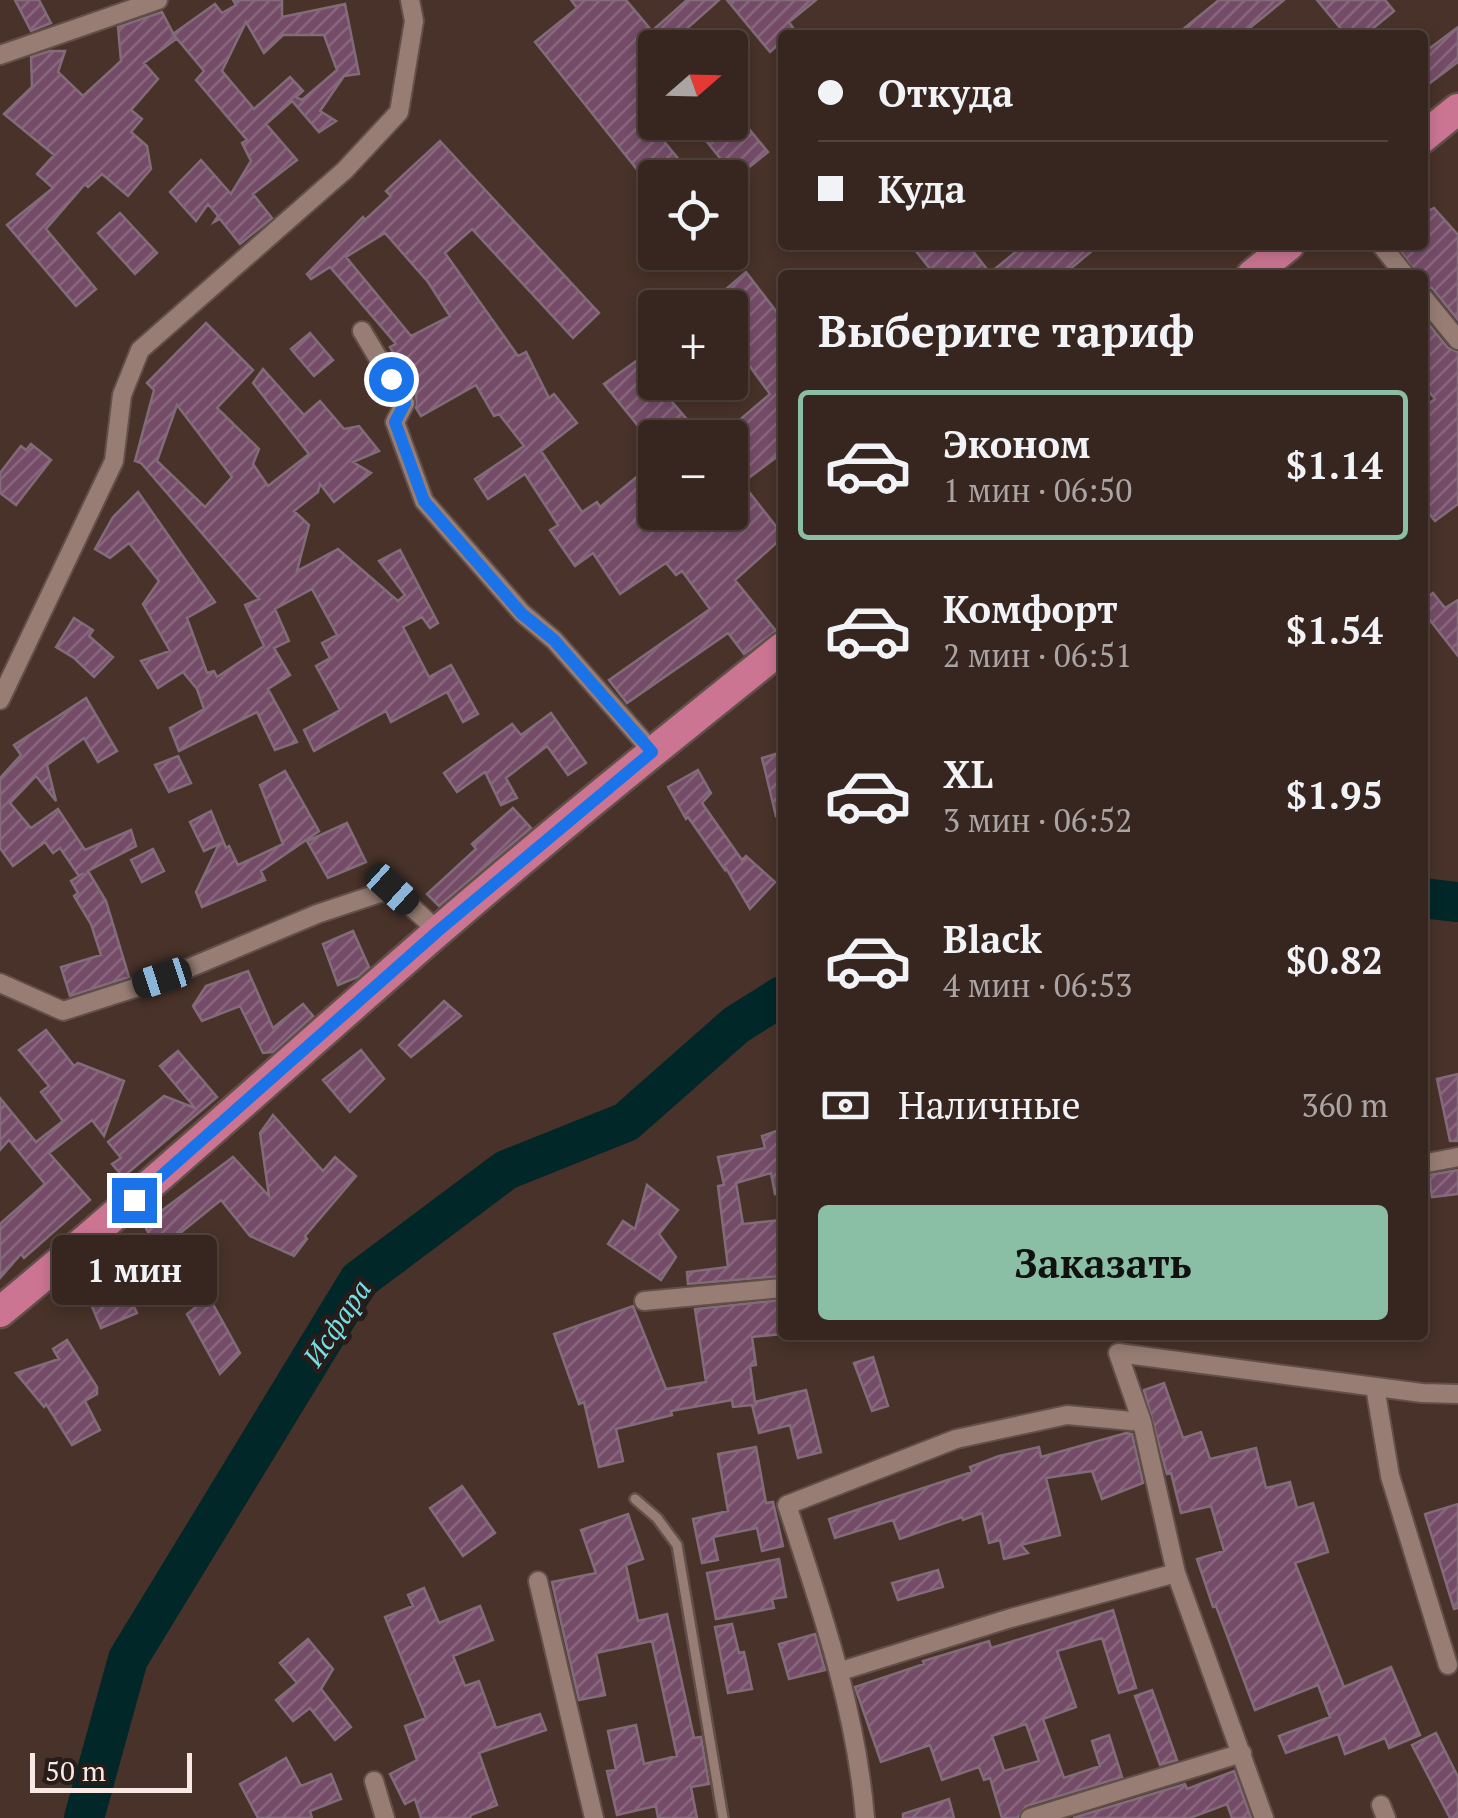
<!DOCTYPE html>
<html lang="ru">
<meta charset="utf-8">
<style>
:root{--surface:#36261f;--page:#41322c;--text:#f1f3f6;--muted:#aaa5a4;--line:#50433d;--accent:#8abfa5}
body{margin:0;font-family:"PT Serif",serif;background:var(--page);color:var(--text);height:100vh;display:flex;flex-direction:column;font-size:38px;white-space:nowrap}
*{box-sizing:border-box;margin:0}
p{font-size:32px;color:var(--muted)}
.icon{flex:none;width:55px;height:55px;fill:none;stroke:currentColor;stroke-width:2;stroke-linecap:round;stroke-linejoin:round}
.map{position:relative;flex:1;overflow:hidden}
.panel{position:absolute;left:778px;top:270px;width:650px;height:1070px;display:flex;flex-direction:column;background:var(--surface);border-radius:10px;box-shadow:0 5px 15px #0003,0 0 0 2px var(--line)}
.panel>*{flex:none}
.top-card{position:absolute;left:778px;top:30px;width:650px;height:220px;border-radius:10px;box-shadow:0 5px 15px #0003,0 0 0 2px var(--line);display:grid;align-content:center;height:220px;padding:0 40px;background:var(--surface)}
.needle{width:65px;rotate:70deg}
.buttons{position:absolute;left:638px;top:30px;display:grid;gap:20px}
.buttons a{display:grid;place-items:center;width:110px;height:110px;border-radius:10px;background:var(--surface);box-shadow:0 5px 15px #0003,0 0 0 2px var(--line);font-size:50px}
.scale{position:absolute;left:30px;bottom:25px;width:162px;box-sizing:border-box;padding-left:10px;border:5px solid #f8e9e4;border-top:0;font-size:28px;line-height:35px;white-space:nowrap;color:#f8e9e4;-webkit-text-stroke:8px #261c19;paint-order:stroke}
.end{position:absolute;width:45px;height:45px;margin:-22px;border:12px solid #1a73e8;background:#fff;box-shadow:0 0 0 5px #fff}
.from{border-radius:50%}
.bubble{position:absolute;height:70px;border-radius:10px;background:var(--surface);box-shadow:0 5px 15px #0003,0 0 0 2px var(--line);font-size:32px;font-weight:700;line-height:70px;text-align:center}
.car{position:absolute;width:30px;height:60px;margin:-30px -15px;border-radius:12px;box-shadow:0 0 8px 2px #0007;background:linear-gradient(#222 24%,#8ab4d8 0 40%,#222 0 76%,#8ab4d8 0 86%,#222 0)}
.top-card b{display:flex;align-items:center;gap:35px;height:95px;font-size:38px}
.top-card b+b{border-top:2px solid var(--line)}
.top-card i{width:25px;height:25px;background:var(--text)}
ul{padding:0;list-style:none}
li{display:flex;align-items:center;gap:30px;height:150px;margin:0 20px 15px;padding:0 20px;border:5px solid transparent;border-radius:10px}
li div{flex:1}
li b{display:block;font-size:38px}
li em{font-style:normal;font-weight:700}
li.current{border-color:var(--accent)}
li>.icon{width:90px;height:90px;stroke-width:1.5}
h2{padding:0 40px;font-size:45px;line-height:120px}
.pay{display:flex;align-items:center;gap:25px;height:110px;padding:0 40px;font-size:38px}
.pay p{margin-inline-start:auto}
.button{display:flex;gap:20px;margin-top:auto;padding:20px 40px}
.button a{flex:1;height:115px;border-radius:10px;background:var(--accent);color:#111;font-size:40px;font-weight:700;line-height:115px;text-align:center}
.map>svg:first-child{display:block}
</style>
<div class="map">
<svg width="1458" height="1818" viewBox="0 0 1458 1818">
<defs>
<pattern id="building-hatch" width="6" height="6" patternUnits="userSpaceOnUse" patternTransform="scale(2.5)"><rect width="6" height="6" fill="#754c68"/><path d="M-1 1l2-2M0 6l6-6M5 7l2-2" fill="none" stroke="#89667d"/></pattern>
</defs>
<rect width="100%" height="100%" fill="#483229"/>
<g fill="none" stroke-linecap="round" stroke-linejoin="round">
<path stroke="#012728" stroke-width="40" d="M1422,898l36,4
M84,1818l44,-159 231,-379 147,-110 120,-48 110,-97 46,-29"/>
</g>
<path fill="url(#building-hatch)" stroke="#826c7a" stroke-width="2.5" fill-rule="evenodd" d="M15,0h24l12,23 -20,8z
M233,0h49v17l63,-13 14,70 -15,2 -24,35 16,10 -17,11 -27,-31 -26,23 31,36 -44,34 19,24 -32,26 -20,-25 -6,3 4,-6 -10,-12 -12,17 -26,-29 31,-32 30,34 20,-33 -9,-18 5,-3 -51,-60 8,-9 -31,-37 42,-30 7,9 14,-8zM246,22l18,31 19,-18h41l13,35 -35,30 -6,-3 7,-6 -13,-14 -36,32 -32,-38z
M571,0h55l26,31 35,-31h32l-54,48h-10v70l-6,5 45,55h-39v14l-120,-150 42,-34z
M727,0h89l-27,22 6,9 -13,4v6l-12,11z
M1219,0h65l-43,35h-65z
M1317,0h68l9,11 -29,24h-19z
M162,12l14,27 -32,24 14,16 -27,31 11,9 -11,13 16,14 4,23 -23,27 -26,-22 -14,13 -3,-3 -39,45 50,60 -20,17 -69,-81 46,-37 -16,-14 17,-19 -50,-41 28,-27 -1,-30 19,-6h15l-7,21 25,24 38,-35 -3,-34z
M1458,27v35l-36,27v-35z
M730,106l38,46 -32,26 -45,-56h39z
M440,141l159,172 -26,25 -101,-109 -27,24 73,103 8,-4 23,46 5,-4 23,29 -36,28 41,61 15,-10 3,5 55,-45v50h75v-84l40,-34 -40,-55v-31h-26l42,-36 36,47v134l-40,30 40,51v4l-47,42 41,51 -32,23 -16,-21 -101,70 -18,-23 101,-71 -28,-38 -6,4 -10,-12 -46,31 -27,-41 -18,13 -25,-36 8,-5 -33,-51 -37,25 -13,-20 49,-33 -25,-32 -5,2 -18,-31 -55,31 -5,-8v-15l-26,-46 6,-3 -66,-77 -19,12 -4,-5 56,-57 2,3 26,-24 -5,-5zM385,233l43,49 22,34 -39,20 -65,-79z
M1434,208l24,27v85l-26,-32 -10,-4v-9h-5l-18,-27 23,-3v-31z
M120,213l37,40 -22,21 -37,-41z
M911,245h57l22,28 34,-28h75l-36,30h-128z
M1422,316l26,32 10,4v152l-23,17 -13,-16v-96l13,-10 -13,-16z
M206,323l47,47 -36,38 42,41 -6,15 15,22 41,-32 -56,-71 10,-14 41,46 16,-14 24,28 15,-3 20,25 -26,11 18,11 -37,29 -14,-18 -2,8 -24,19 15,14 -12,46 41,-22 60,52 7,-6 -26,-34 21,-11 38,73 -8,5 -8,-11 -19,10 26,50 22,-12 27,49 -15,8 -16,-30 -56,30 -5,-11 -72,40 -10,-21 36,-20 -24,-44 14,-8 -8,-15 15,-8 -25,-46 -37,20 14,32 -15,7 16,27 -22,14 29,53 -22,8 -18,-38 -78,39 -9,-23 34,-19 -7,-20 -14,-17 -25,16 -17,-27 29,-10 -27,-47 16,-23 -30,-38 -19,15 -15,-9 18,-32 25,-25 77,110 -28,16 20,55 7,-2 3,6 47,-31 -19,-41 14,-6 -118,-136 -6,-2 19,-71 -7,-7zM177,405l55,72 -27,30 -48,-46z
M310,333l23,27 -19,16 -23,-27z
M639,359l16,23 48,56h-55l-44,-54z
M31,444l20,16 -35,45 -16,-12v-20l21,-27 5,4z
M1433,593l12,15 13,-8v56l-36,-46v-9z
M74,618l19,12 -4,6 24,21 -19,20 -20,-19 -18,-11z
M86,698l31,53 -19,11 -14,-24 -37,27 9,36 -20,-25 -26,27 21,25 27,-19 27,41 46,-20 5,16 -48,25 18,30 23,76 -59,19 -9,-29 40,-12 -10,-31 -17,-28 4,-3 -7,-12 13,-8 -5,3 -19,-28 -7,5 -8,-11 -32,24 -13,-18v-70l21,-23 -7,-10z
M551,713l35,50 -18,12 -21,-29 -41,32 11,20 -16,7 -16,-33 -28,20 -13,-19 68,-49 9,11z
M782,752v63l-6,1 -14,-58z
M178,756l13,27 -22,9 -14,-27z
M698,770l13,23 -9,10 40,57 4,-4 29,26 -25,27 -24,-41 -1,2 -37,-53 -2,2 -18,-32z
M285,771l34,60 -58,40 4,9 -63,27 -6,-15 23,-48 -15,7 -14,-29 21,-11 15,37 3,-2 9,19 45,-21 -23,-59z
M513,808l18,20 -92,78 -12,-12 49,-45 -4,-5z
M347,823l19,39 -38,16 -21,-37z
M153,849l11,22 -22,11 -11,-22z
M353,931l16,36 -11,10 -20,8 -15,-41z
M248,971l25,57 30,-24 10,12 -40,36 -10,1 -23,-47 -38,15 -9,-15 13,-20z
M444,1001l17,15 -50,41 -12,-12z
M46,1030l28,36 4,-3 46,18 -20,55 -12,-16 -43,33 41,47 -66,58 -3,-4 -21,24v-54l45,-40 -36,-44 -9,10v-52l36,44 27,-21 -22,-29 8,-6 -30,-36z
M361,1050l23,29 -34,33 -27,-32z
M178,1051l39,46 -94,80 -11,-13 9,-6 -13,-16 56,-46 31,12 -35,-42z
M1458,1074v67h-8l-13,-62z
M273,1115l50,56 12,-14 21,19 -51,60 2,3 -13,17 -44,-20 -29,-36 -42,34 24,51 -25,11 -12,-21 -38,19 9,19 -36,15 -10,-24 30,-10 -17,-45 8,-7 21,28 27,-14 -16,-32 89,-67 36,39 -9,-63z
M782,1129v64l-7,1 -4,-21 -35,10 7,41 39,-4v56l-94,8 -1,-12 41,-5 -10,-81 6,-1 -6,-28 47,-9 -3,-12z
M1458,1170v24l-26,3 -3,-22z
M647,1185l31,25 -19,24 17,23 -15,23 -53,-36 15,-23 12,8z
M209,1297l31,56 -20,21 -33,-60z
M782,1300v34l-30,3 4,28 -6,1 5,36 51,-12 15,62 -23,6 -8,-33 -31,8 -7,-28 -19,2 -1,-7 -61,11 1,4 -56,14 7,32 -24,6 -15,-65 -5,2 -25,-70 79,-28 33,83 40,-7 -11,-73z
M67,1340l30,47v7l-12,7 15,29 -28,15 -26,-41 -2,3 -28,-34 43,-14 -6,-10z
M873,1357l15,49 -16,5 -18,-48z
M1164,1383l19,55 18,-6 9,27 46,-11 10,40 24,-6 7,26 16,-5 15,49 -33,11 49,124 47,-20 29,68 -31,13 -4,-10 -40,16 -7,-20 -52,19 -7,-17 51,-19 -12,-32 -63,25 -39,-104 -3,1 -16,-48 27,-8 -13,-45 -30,7 -10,-40 -4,1 -23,-84z
M1126,1433l6,1 11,49 -41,16 -10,-28 -46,7 14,57 -39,10 7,8 -24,6 -4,-19 -11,3 -7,-30 -19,7 -1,-3 -62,22 -7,-19 -58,18 -6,-19 143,-47 -2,-5 29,-11 40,-9 2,10z
M756,1447l10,56 7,-1 10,44 -21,5 -5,-23 -44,9 5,23 -16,3 -9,-44 35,-8 -10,-57z
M462,1486l33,47 -32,23 -33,-48z
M1458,1504v104l-4,1 -29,-95z
M628,1514l15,45 -17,6 12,56 29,-7 27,124 7,-1 8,47 -18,3 6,31h-39l-2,-12 -39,9 -10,-44 9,-1 -8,-39 28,-6 8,39 33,-8 -25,-115 -56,12 9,42 -26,5 -15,-65 -12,-53 44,-9 -15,-43z
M779,1559l7,38 -14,2 2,9 -58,11 -9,-46z
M938,1570l5,17 -45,13 -6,-17z
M424,1588l15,35 41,-17 13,34 -40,16 12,30 14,-5 17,47 44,-14 6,16 -67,23 18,52 -26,10 -1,3h-49l-6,-19 -10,5 -15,-30 27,-14 -12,-34 21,-8 -41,-101 28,-11 -5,-11z
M1113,1610l23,78 -17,5 -17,-55 -45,13 19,56 -33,12 21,59 36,-12 -8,-25 17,-6 13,42 -96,29 -8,12h-16l-12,-40 -6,2 -5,-13 -37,13 -12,-35 -49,17 -26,-75 69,-23 -1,-3 66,-20 2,7zM1026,1724l13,37 -35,10 -12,-35z
M732,1624l7,29 5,-1 8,37 -24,4 -13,-66z
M815,1634l10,36 -36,9 -10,-35z
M308,1639l25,30 -12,20 30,38 -16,13 -25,-32 -17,13 -17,-21 21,-17 -17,-20z
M1152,1690l25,70 -17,5 -25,-69z
M1436,1733l22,44v41h-8l-38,-73z
M286,1758l15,28 30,-12 10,25 -31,12 2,7h-54l-18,-34z
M1234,1771l17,47h-19l-5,-14 -37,14h-117l112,-34 2,5z
M949,1799l5,19h-51v-4z"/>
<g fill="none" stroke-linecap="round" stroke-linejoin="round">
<g stroke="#624f49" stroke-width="14">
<path id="lane" d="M635,1499l22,19 20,27 46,273"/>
</g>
<g stroke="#624f49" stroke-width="22">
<path id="street" d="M0,55l158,-55
M1381,245l24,30
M1422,296l36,44
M362,331l43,72 -10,19 29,79 98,112 32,27 98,111
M0,700l114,-239 8,-66 18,-45 205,-180 54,-58 15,-91 -4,-21
M0,983l63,28 100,-32 154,-65 75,-25 46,42
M1422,1164l36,-7
M644,1301l138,-13
M1375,1387l15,89 58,189
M538,1581l56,237
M841,1671l170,-53 165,-45
M374,1781l11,37
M1381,1805l5,13
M865,1818c-9,-109 -44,-209 -78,-313l169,-66 111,-24 75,7
M1030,1818l212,-65
M1264,1818l-88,-245 -34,-151 -24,-69 304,40 36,1"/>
</g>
<g stroke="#624f49" stroke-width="35">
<path id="primary" d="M1422,138l36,-29
M1252,275l37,-30
M0,1312c149,-123 291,-253 436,-379 113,-98 230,-192 346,-285"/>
</g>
<use href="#lane" stroke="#977d74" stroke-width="9"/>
<use href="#street" stroke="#977d74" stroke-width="18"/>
<use href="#primary" stroke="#cb7593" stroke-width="30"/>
</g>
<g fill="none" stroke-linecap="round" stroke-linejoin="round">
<path stroke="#1a73e8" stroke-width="12" d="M134,1200l304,-269 214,-179 -98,-112 -32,-26 -98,-113 -29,-79 10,-19 -14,-24"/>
</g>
<g text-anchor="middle" stroke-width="10" stroke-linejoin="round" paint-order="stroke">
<g font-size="28" font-style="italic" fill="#76dfe5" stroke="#261c19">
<text transform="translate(337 1323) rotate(-56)" y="10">Исфара</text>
</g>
</g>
</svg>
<div class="buttons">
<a><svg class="needle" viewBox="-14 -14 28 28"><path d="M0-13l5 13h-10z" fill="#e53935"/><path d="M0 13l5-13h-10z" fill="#aaa5a4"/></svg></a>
<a><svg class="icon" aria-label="locate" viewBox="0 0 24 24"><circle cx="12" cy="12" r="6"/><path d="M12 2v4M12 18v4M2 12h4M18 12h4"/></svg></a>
<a>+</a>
<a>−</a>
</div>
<div class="scale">50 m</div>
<i class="end from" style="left:391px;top:379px"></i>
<i class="end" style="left:134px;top:1200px"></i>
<div class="bubble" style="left:52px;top:1235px;width:165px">1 мин</div>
<i class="car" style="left:392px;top:889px;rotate:132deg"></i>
<i class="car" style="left:162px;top:978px;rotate:252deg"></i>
<div class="top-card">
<b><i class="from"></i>Откуда</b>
<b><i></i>Куда</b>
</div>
<section class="panel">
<h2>Выберите тариф</h2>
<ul>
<li class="current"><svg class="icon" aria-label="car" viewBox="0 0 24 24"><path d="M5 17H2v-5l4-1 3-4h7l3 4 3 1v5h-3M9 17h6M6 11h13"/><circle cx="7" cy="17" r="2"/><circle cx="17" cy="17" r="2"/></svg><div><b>Эконом</b><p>1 мин · 06:50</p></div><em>$1.14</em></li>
<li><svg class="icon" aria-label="car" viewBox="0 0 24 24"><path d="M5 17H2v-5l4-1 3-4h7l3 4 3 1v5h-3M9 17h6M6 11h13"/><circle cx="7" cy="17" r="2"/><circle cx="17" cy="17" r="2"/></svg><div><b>Комфорт</b><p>2 мин · 06:51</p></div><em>$1.54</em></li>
<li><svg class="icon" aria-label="car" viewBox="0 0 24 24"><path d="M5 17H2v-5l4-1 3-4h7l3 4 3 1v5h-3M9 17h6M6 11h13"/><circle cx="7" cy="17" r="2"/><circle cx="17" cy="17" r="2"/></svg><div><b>XL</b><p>3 мин · 06:52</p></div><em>$1.95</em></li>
<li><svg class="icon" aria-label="car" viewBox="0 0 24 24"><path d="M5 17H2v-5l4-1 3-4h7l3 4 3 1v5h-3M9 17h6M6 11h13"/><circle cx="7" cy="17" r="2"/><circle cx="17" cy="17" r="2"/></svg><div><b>Black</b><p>4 мин · 06:53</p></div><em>$0.82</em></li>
</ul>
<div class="pay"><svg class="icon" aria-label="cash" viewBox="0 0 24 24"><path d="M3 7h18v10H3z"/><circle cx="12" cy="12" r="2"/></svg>Наличные<p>360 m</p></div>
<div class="button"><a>Заказать</a></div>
</section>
</div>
